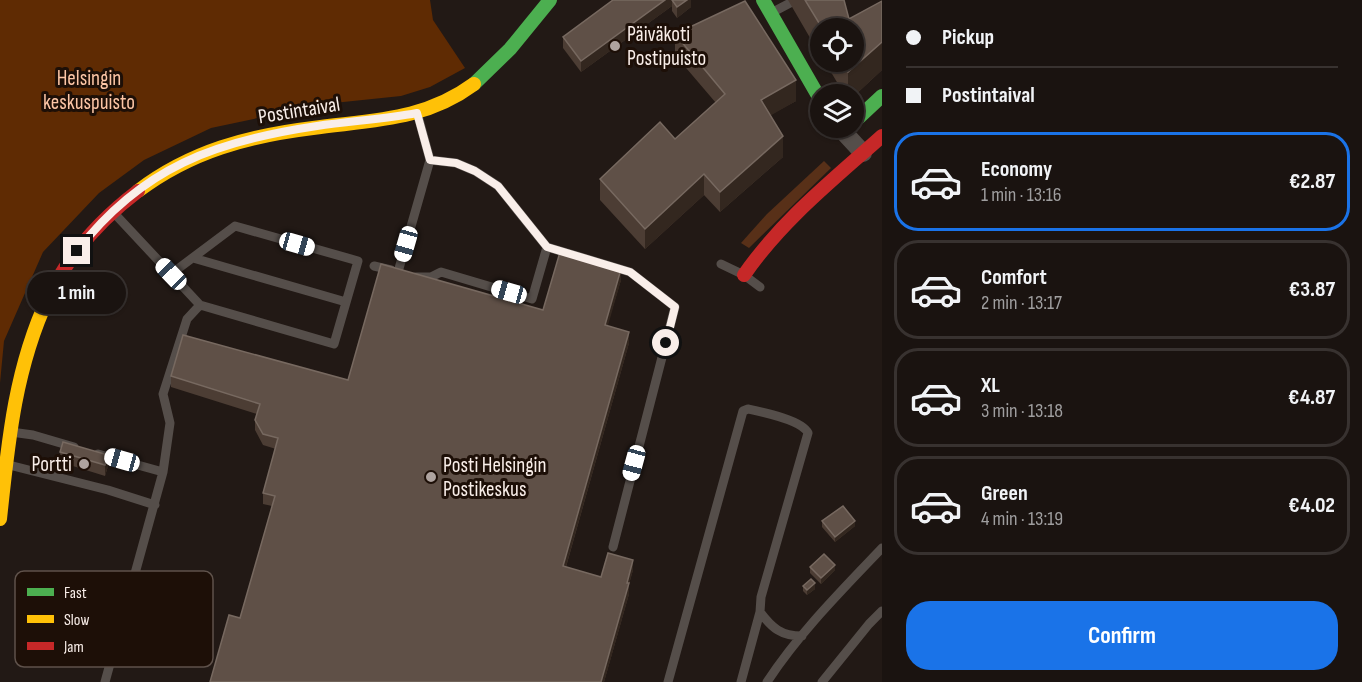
<!DOCTYPE html>
<meta charset="utf-8">
<style>
:root{--surface:#1a1310;--page:#231c19;--text:#f1f3f6;--muted:#9f9e9f;--line:#383230;--accent:#1a73e8}
body{margin:0;font-family:"Sofia Sans Condensed",sans-serif;background:var(--page);color:var(--text);height:100vh;display:flex;flex-direction:column;font-size:22px;white-space:nowrap}
*{box-sizing:border-box;margin:0}
p{font-size:20px;color:var(--muted)}
.icon{flex:none;width:33px;height:33px;fill:none;stroke:currentColor;stroke-width:2;stroke-linecap:round;stroke-linejoin:round}
.map{position:relative;flex:1;overflow:hidden}
.sheet{display:flex;flex-direction:column;background:var(--surface);width:480px}
.sheet>*{flex:none}
.hud{display:grid;align-content:center;height:132px;padding:0 24px;background:var(--surface)}
.tools{position:absolute;left:810px;top:18px;display:grid;gap:12px}
.tools a{display:grid;place-items:center;width:54px;height:54px;border-radius:50%;background:var(--surface);box-shadow:0 2px 4px #0004,0 0 0 2px var(--line);font-size:30px}
.end{position:absolute;width:27px;height:27px;margin:-14px;border:8px solid #f9eee9;background:#111;box-shadow:0 0 0 3px #111}
.from{border-radius:50%}
.bubble{position:absolute;height:42px;border-radius:21px;background:var(--surface);box-shadow:0 2px 4px #0004,0 0 0 2px var(--line);font-size:20px;font-weight:700;line-height:42px;text-align:center}
.car{position:absolute;width:18px;height:36px;margin:-18px -9px;border-radius:8px;box-shadow:0 0 4px 2px #0007;background:linear-gradient(#fff 24%,#345 0 40%,#fff 0 76%,#345 0 86%,#fff 0)}
.hud b{display:flex;align-items:center;gap:21px;height:57px;font-size:22px}
.hud b+b{border-top:2px solid var(--line)}
.hud i{width:15px;height:15px;background:var(--text)}
ul{padding:0;list-style:none}
li{display:flex;align-items:center;gap:18px;height:99px;margin:0 12px 9px;padding:0 12px;border:3px solid var(--line);border-radius:24px}
li div{flex:1}
li b{display:block;font-size:22px}
li em{font-style:normal;font-weight:700}
li.on{border-color:var(--accent)}
li>.icon{width:54px;height:54px;stroke-width:1.5}
.primary-button{display:flex;gap:12px;margin-top:auto;padding:12px 24px}
.primary-button a{flex:1;height:69px;border-radius:24px;background:var(--accent);color:#fff;font-size:24px;font-weight:700;line-height:69px;text-align:center}
main{display:flex;flex:1;min-height:0}
.map>svg:first-child{display:block}
</style>
<main>
<div class="map">
<svg width="882" height="682" viewBox="0 0 882 682">
<rect width="100%" height="100%" fill="#221915"/>
<path fill="#583018" d="M824,161l7,7 -82,80 -8,-5 26,-29z"/>
<path fill="#5f2b03" d="M0,0h430l3,20 32,48 -35,19 -29,9 -77,8 -113,24 -67,32 -45,33 -56,59 -39,89 -4,42z"/>
<g fill="none" stroke-linecap="round" stroke-linejoin="round">
<path stroke="#554e4a" stroke-width="9" d="M773,12l17,-9
M430,160l26,3 19,8 23,15 49,61 83,25 45,35 -62,240
M114,213l86,92 134,39 24,-83 -123,-35 -64,48
M193,258l153,44
M721,264l23,11 16,12
M374,266l17,4
M416,277h15l10,-5 91,27 15,-52
M396,279l34,-119 -12,-44
M11,432l22,3 41,12
M98,454l65,18
M9,465l99,25 47,15
M760,612c12,16 21,24 42,24
M105,682l58,-210 7,-49 -7,-29 24,-75 13,-14
M668,682l75,-271 5,-2c14,3 54,11 60,24l-47,164 -1,15 -19,70
M767,682c32,-49 75,-92 115,-134
M822,682l47,-58 13,-13"/>
<path stroke="#554e4a" stroke-width="18" d="M840,128l23,25"/>
<path stroke="#4caf50" stroke-width="14" d="M763,0l57,99
M474,84l36,-35 40,-49
M854,122l28,-26"/>
<path stroke="#ffc107" stroke-width="14" d="M138,191c53,-40 110,-55 175,-63 58,-8 111,-7 161,-44
M0,519c8,-76 15,-151 48,-221"/>
<path stroke="#c62828" stroke-width="14" d="M744,275c38,-55 89,-95 138,-139
M48,298c20,-42 53,-79 90,-107"/>
</g>
<path fill="#4c3d34" d="M613,0h78v7l-14,11 -5,-7v-5l-91,66 -18,-24v-11z
M788,0h56l5,19 33,-18v69l-28,26v-2h-10l-19,-32h29v-34h-34v27z
M675,34l121,67 -26,14 13,42 -63,55 -16,-17 -59,54 -45,-49v-21l75,-40 41,-36 -41,-48z
M621,280l-14,46 22,17 -63,224 35,10 32,-7 -4,14v10l-25,88h-394l30,-64 32,-112 -9,-2v-11l13,-44 -13,-4 -8,-15v-10l2,-6 -86,-27v-11l177,4 195,-70z
M60,452l48,14 -3,10 -45,-14z
M822,521l33,5 -20,16 -13,-15z
M810,567l25,3 -14,14 -11,-11z
M803,586l12,3 -8,6 -4,-4z"/>
<path fill="#33271f" d="M665,0h12h-5v6l-91,66v-11z
M687,0h4v7l-14,11v-11z
M882,42v28l-28,26v-2h-6v-22z
M796,80v21l-35,20v-21z
M783,136v21l-63,55v-20z
M704,174v21l-59,54v-20z
M621,269v11l-16,56v-11z
M629,332v11l-66,234v-11z
M108,455v11l-3,10v-11z
M855,521v5l-20,16v-5z
M633,560v10l-4,14v10l-25,88h-3z
M835,565v5l-14,14v-6z
M815,583v6l-8,6v-5z"/>
<path fill="#5f5047" stroke="#776960" stroke-width="1.5" d="M613,0h52l-84,61 -18,-24z
M672,0h15l-10,7z
M805,0h39l5,19 33,-18v41l-34,30 -6,-10h12v-34h-32z
M745,1l51,79 -35,20 22,36 -63,56 -16,-18 -59,55 -45,-50 60,-57 15,17 50,-45 -50,-60z
M560,252l61,17 -16,56 24,7 -66,234 38,11 7,-24 25,7 -6,23h2l-28,99h-391l19,-67 11,3 35,-122 -12,-3 15,-55 -15,-4 -8,-14 5,-16 -89,-28 12,-41 165,45 33,-116 162,46z
M63,442l45,13 -3,10 -45,-13z
M843,506l12,15 -20,16 -13,-16z
M824,554l11,11 -14,13 -11,-11z
M811,579l4,4 -8,7 -4,-4z"/>
<g fill="none" stroke-linecap="round" stroke-linejoin="round">
<path stroke="#f9eee9" stroke-width="8" d="M77,251c65,-84 139,-110 240,-125 34,-5 67,-7 100,-13l13,47 26,3 19,8 23,15 49,61 83,25 45,35 -9,36"/>
</g>
<g fill="#aea39f" stroke="#1d0f07" stroke-width="2">
<circle cx="615" cy="46" r="6"/>
<circle cx="84" cy="464" r="6"/>
<circle cx="431" cy="477" r="6"/>
</g>
<g text-anchor="middle" stroke-width="6" stroke-linejoin="round" paint-order="stroke">
<g font-size="21" fill="#f9eee9" stroke="#1d0f07" text-anchor="start">
<text x="627" y="41">Päiväkoti<tspan x="627" dy="24">Postipuisto</tspan></text>
<text x="72" y="471" text-anchor="end">Portti</text>
<text x="443" y="472">Posti Helsingin<tspan x="443" dy="24">Postikeskus</tspan></text>
</g>
<g font-size="21" fill="#fdc6a6" stroke="#1d0f07">
<text x="89" y="85">Helsingin<tspan x="89" dy="24">keskuspuisto</tspan></text>
</g>
<g font-size="21" fill="#f9eee9" stroke="#1d0f07">
<text transform="translate(299 110) rotate(-9)" y="7">Postintaival</text>
</g>
</g>
<rect x="15" y="571" width="198" height="96" rx="9" fill="#1d0f07" stroke="#5f524b" stroke-width="1.5"/>
<rect x="27" y="588" width="27" height="8" fill="#4caf50"/>
<rect x="27" y="615" width="27" height="8" fill="#ffc107"/>
<rect x="27" y="642" width="27" height="8" fill="#c62828"/>
<g font-size="16" fill="#f9eee9">
<text x="64" y="598">Fast</text>
<text x="64" y="625">Slow</text>
<text x="64" y="652">Jam</text>
</g>
</svg>
<div class="tools">
<a><svg class="icon" aria-label="locate" viewBox="0 0 24 24"><circle cx="12" cy="12" r="6"/><path d="M12 2v4M12 18v4M2 12h4M18 12h4"/></svg></a>
<a><svg class="icon" aria-label="layers" viewBox="0 0 24 24"><path d="M12 4l9 5-9 5-9-5zM3 14l9 5 9-5"/></svg></a>
</div>
<i class="end from" style="left:666px;top:343px"></i>
<i class="end" style="left:77px;top:251px"></i>
<div class="bubble" style="left:27px;top:272px;width:99px">1 min</div>
<i class="car" style="left:297px;top:244px;rotate:106deg"></i>
<i class="car" style="left:406px;top:244px;rotate:196deg"></i>
<i class="car" style="left:171px;top:274px;rotate:316deg"></i>
<i class="car" style="left:509px;top:292px;rotate:286deg"></i>
<i class="car" style="left:122px;top:460px;rotate:286deg"></i>
<i class="car" style="left:634px;top:463px;rotate:195deg"></i>
</div>
<section class="sheet">
<div class="hud">
<b><i class="from"></i>Pickup</b>
<b><i></i>Postintaival</b>
</div>
<ul>
<li class="on"><svg class="icon" aria-label="car" viewBox="0 0 24 24"><path d="M5 17H2v-5l4-1 3-4h7l3 4 3 1v5h-3M9 17h6M6 11h13"/><circle cx="7" cy="17" r="2"/><circle cx="17" cy="17" r="2"/></svg><div><b>Economy</b><p>1 min · 13:16</p></div><em>€2.87</em></li>
<li><svg class="icon" aria-label="car" viewBox="0 0 24 24"><path d="M5 17H2v-5l4-1 3-4h7l3 4 3 1v5h-3M9 17h6M6 11h13"/><circle cx="7" cy="17" r="2"/><circle cx="17" cy="17" r="2"/></svg><div><b>Comfort</b><p>2 min · 13:17</p></div><em>€3.87</em></li>
<li><svg class="icon" aria-label="car" viewBox="0 0 24 24"><path d="M5 17H2v-5l4-1 3-4h7l3 4 3 1v5h-3M9 17h6M6 11h13"/><circle cx="7" cy="17" r="2"/><circle cx="17" cy="17" r="2"/></svg><div><b>XL</b><p>3 min · 13:18</p></div><em>€4.87</em></li>
<li><svg class="icon" aria-label="car" viewBox="0 0 24 24"><path d="M5 17H2v-5l4-1 3-4h7l3 4 3 1v5h-3M9 17h6M6 11h13"/><circle cx="7" cy="17" r="2"/><circle cx="17" cy="17" r="2"/></svg><div><b>Green</b><p>4 min · 13:19</p></div><em>€4.02</em></li>
</ul>
<div class="primary-button"><a>Confirm</a></div>
</section>
</main>
